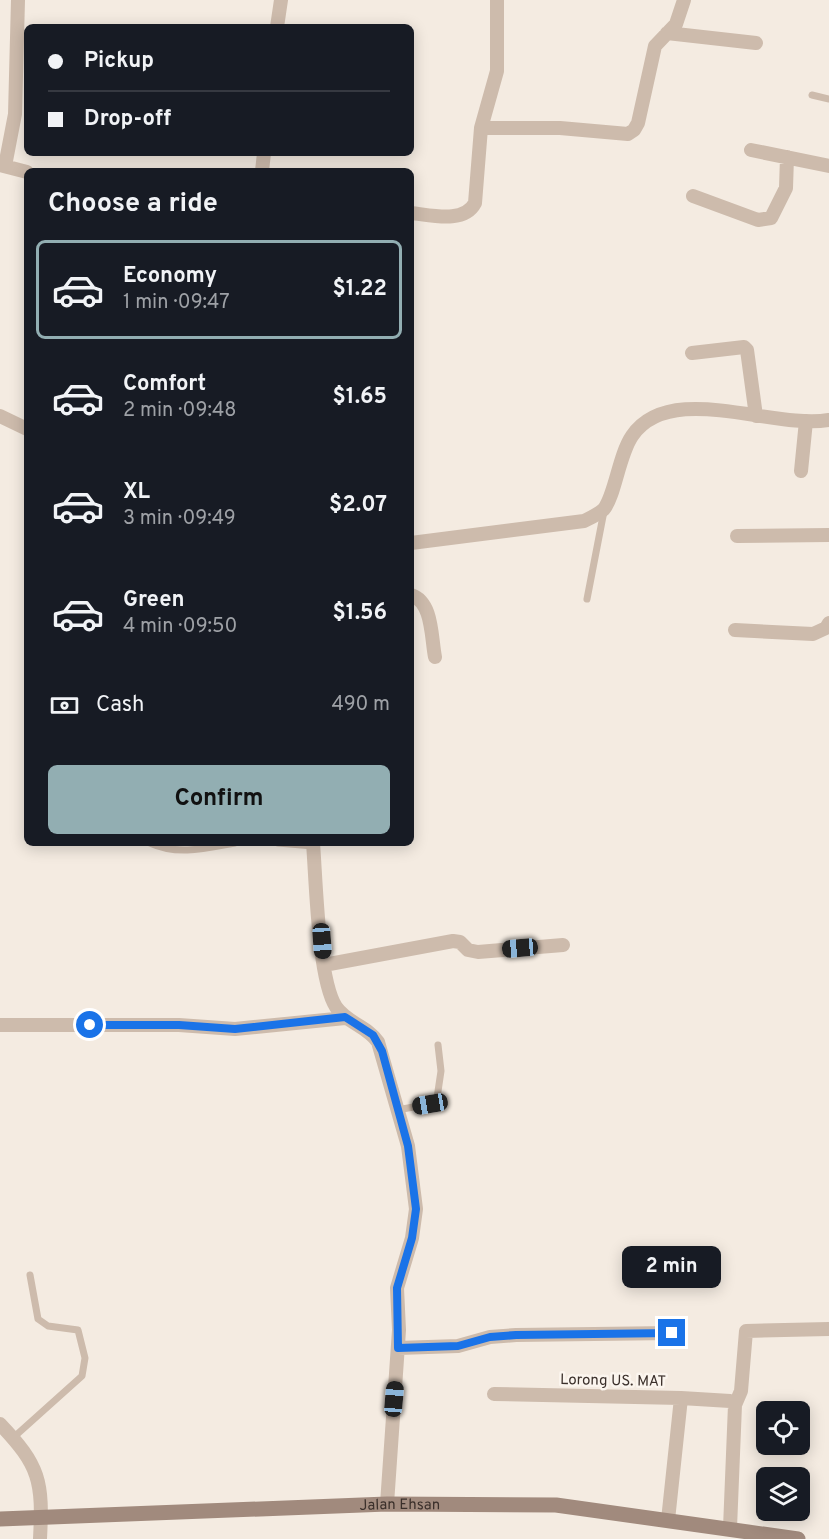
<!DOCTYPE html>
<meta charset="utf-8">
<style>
:root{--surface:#171b24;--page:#242831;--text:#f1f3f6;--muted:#9ea1a6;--line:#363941;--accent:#92aeb2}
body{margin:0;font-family:Overpass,sans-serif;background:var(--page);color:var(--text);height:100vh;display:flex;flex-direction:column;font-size:22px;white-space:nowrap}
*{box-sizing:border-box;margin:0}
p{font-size:20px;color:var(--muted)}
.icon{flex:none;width:33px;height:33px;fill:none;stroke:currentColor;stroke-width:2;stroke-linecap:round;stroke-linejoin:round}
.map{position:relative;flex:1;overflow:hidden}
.panel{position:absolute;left:24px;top:168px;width:390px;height:678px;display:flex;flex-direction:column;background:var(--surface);border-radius:9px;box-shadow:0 3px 15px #0003}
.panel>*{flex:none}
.guide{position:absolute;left:24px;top:24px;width:390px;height:132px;border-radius:9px;box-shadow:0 3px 15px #0003;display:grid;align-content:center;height:132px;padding:0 24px;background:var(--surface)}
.fabs{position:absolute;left:756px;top:1401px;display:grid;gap:12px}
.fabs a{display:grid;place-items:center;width:54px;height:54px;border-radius:9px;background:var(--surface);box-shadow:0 3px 15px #0003;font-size:30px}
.end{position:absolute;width:27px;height:27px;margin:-14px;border:8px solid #1a73e8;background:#fff;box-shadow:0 0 0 3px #fff}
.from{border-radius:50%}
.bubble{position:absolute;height:42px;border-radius:9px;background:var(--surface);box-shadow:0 3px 15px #0003;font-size:20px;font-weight:700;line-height:42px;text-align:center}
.car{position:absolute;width:18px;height:36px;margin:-18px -9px;border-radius:8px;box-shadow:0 0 4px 2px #0007;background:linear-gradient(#222 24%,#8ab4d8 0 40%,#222 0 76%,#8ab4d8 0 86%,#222 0)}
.guide b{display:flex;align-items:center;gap:21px;height:57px;font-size:22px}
.guide b+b{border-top:2px solid var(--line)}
.guide i{width:15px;height:15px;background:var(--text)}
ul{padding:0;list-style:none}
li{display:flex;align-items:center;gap:18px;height:99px;margin:0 12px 9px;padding:0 12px;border:3px solid transparent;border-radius:9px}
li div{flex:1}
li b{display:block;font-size:22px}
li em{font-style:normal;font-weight:700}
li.current{border-color:var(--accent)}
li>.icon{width:54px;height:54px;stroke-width:1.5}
h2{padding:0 24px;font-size:27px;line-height:72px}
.pay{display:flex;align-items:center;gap:15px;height:66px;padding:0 24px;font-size:22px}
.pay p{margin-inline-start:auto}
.cta{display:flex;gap:12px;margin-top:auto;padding:12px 24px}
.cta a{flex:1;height:69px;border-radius:9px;background:var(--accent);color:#111;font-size:24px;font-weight:700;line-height:69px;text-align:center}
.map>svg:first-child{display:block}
</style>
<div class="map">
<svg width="829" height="1539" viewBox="0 0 829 1539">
<rect width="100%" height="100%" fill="#f4ebe1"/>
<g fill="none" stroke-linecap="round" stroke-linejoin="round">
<path stroke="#cdbbac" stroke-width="7" d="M812,95l17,4
M587,599l17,-88
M150,843c28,13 57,5 85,0
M278,843l35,3
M397,1110l33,-6 7,-6 4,-27 -3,-26
M14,1437l68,-61 3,-18 -7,-28 -30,-4 -10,-7 -8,-44"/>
<path stroke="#cdbbac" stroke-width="14" d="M277,27l4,-27
M667,33l89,10
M481,128h79l68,6 6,-4 4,-7 17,-77 21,-22 8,-24
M751,150l78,16
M0,165l27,7
M5,166l10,-52 3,-114
M262,171l2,-18
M693,196l65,24 13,-2 15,-30 1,-31
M411,213c20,2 53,11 64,-10l6,-75 16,-57v-71
M692,353l52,-6 3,3 9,66
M0,416l27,13
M801,471l5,-50
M737,536l92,-1
M411,543l173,-22c6,-3 15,-7 20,-12 11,-14 15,-54 28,-73 38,-56 141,-6 197,-16
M411,595c22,7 20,42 24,62
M735,630l78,4 13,-6 3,-5
M313,843c3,37 5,136 23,164 11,16 31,19 42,35l30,104 8,63 -4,29 -15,50 2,42 -12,174
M324,965l129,-24 7,1 8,8 10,2 85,-7
M0,1025h179l56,4 110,-11
M398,1348l60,-2 32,-9 26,-2 156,-2
M494,1394l187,4 -13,122
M681,1398l49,3 5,4 -5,123
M735,1405l6,-14 5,-60 83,-2
M0,1424c40,42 43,57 40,115"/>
<path stroke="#a18a7d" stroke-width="15" id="s1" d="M0,1519l387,-15 169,1 242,34"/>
</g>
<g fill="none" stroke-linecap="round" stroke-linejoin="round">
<path stroke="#1a73e8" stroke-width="8" d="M90,1025h89l56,4 110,-12 28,18 9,16 26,95 8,63 -4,29 -15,50 1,60 60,-2 32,-9 26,-2 156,-2"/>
</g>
<g text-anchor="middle" stroke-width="5" stroke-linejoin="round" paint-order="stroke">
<g font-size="15" fill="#3b302b" stroke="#fbf5ee">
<text transform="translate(613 1380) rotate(1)" y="5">Lorong US. MAT</text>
<text dy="5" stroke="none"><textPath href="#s1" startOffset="400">Jalan Ehsan</textPath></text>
</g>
</g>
</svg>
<div class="fabs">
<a><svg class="icon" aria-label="locate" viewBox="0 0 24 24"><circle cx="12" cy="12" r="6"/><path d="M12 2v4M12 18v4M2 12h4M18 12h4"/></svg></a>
<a><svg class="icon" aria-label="layers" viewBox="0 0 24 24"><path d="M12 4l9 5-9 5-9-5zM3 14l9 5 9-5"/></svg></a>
</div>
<i class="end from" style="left:90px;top:1025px"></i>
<i class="end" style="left:672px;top:1333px"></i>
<div class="bubble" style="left:622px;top:1246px;width:99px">2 min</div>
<i class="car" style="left:322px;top:941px;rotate:176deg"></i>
<i class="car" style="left:520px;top:948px;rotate:265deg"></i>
<i class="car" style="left:430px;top:1104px;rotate:260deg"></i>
<i class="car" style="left:394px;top:1399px;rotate:5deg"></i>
<div class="guide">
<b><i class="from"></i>Pickup</b>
<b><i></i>Drop-off</b>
</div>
<section class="panel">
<h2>Choose a ride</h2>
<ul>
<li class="current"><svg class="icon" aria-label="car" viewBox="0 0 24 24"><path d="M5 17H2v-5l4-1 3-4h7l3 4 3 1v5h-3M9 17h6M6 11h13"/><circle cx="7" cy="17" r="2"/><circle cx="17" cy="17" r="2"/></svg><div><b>Economy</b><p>1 min · 09:47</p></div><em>$1.22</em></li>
<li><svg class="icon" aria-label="car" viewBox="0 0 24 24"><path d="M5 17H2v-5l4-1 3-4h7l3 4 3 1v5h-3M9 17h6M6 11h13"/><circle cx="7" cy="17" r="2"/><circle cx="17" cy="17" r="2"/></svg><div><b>Comfort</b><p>2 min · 09:48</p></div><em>$1.65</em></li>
<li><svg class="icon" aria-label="car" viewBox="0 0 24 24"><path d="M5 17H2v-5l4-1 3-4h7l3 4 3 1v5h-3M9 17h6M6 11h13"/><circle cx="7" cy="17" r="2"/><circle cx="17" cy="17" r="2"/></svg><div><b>XL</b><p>3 min · 09:49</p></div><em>$2.07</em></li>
<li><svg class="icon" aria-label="car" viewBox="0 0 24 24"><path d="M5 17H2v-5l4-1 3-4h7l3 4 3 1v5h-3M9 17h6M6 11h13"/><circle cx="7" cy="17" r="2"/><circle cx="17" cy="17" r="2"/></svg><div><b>Green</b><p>4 min · 09:50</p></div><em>$1.56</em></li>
</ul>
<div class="pay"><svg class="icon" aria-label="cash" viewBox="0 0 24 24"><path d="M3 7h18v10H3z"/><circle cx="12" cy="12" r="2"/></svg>Cash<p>490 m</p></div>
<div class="cta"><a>Confirm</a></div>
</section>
</div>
